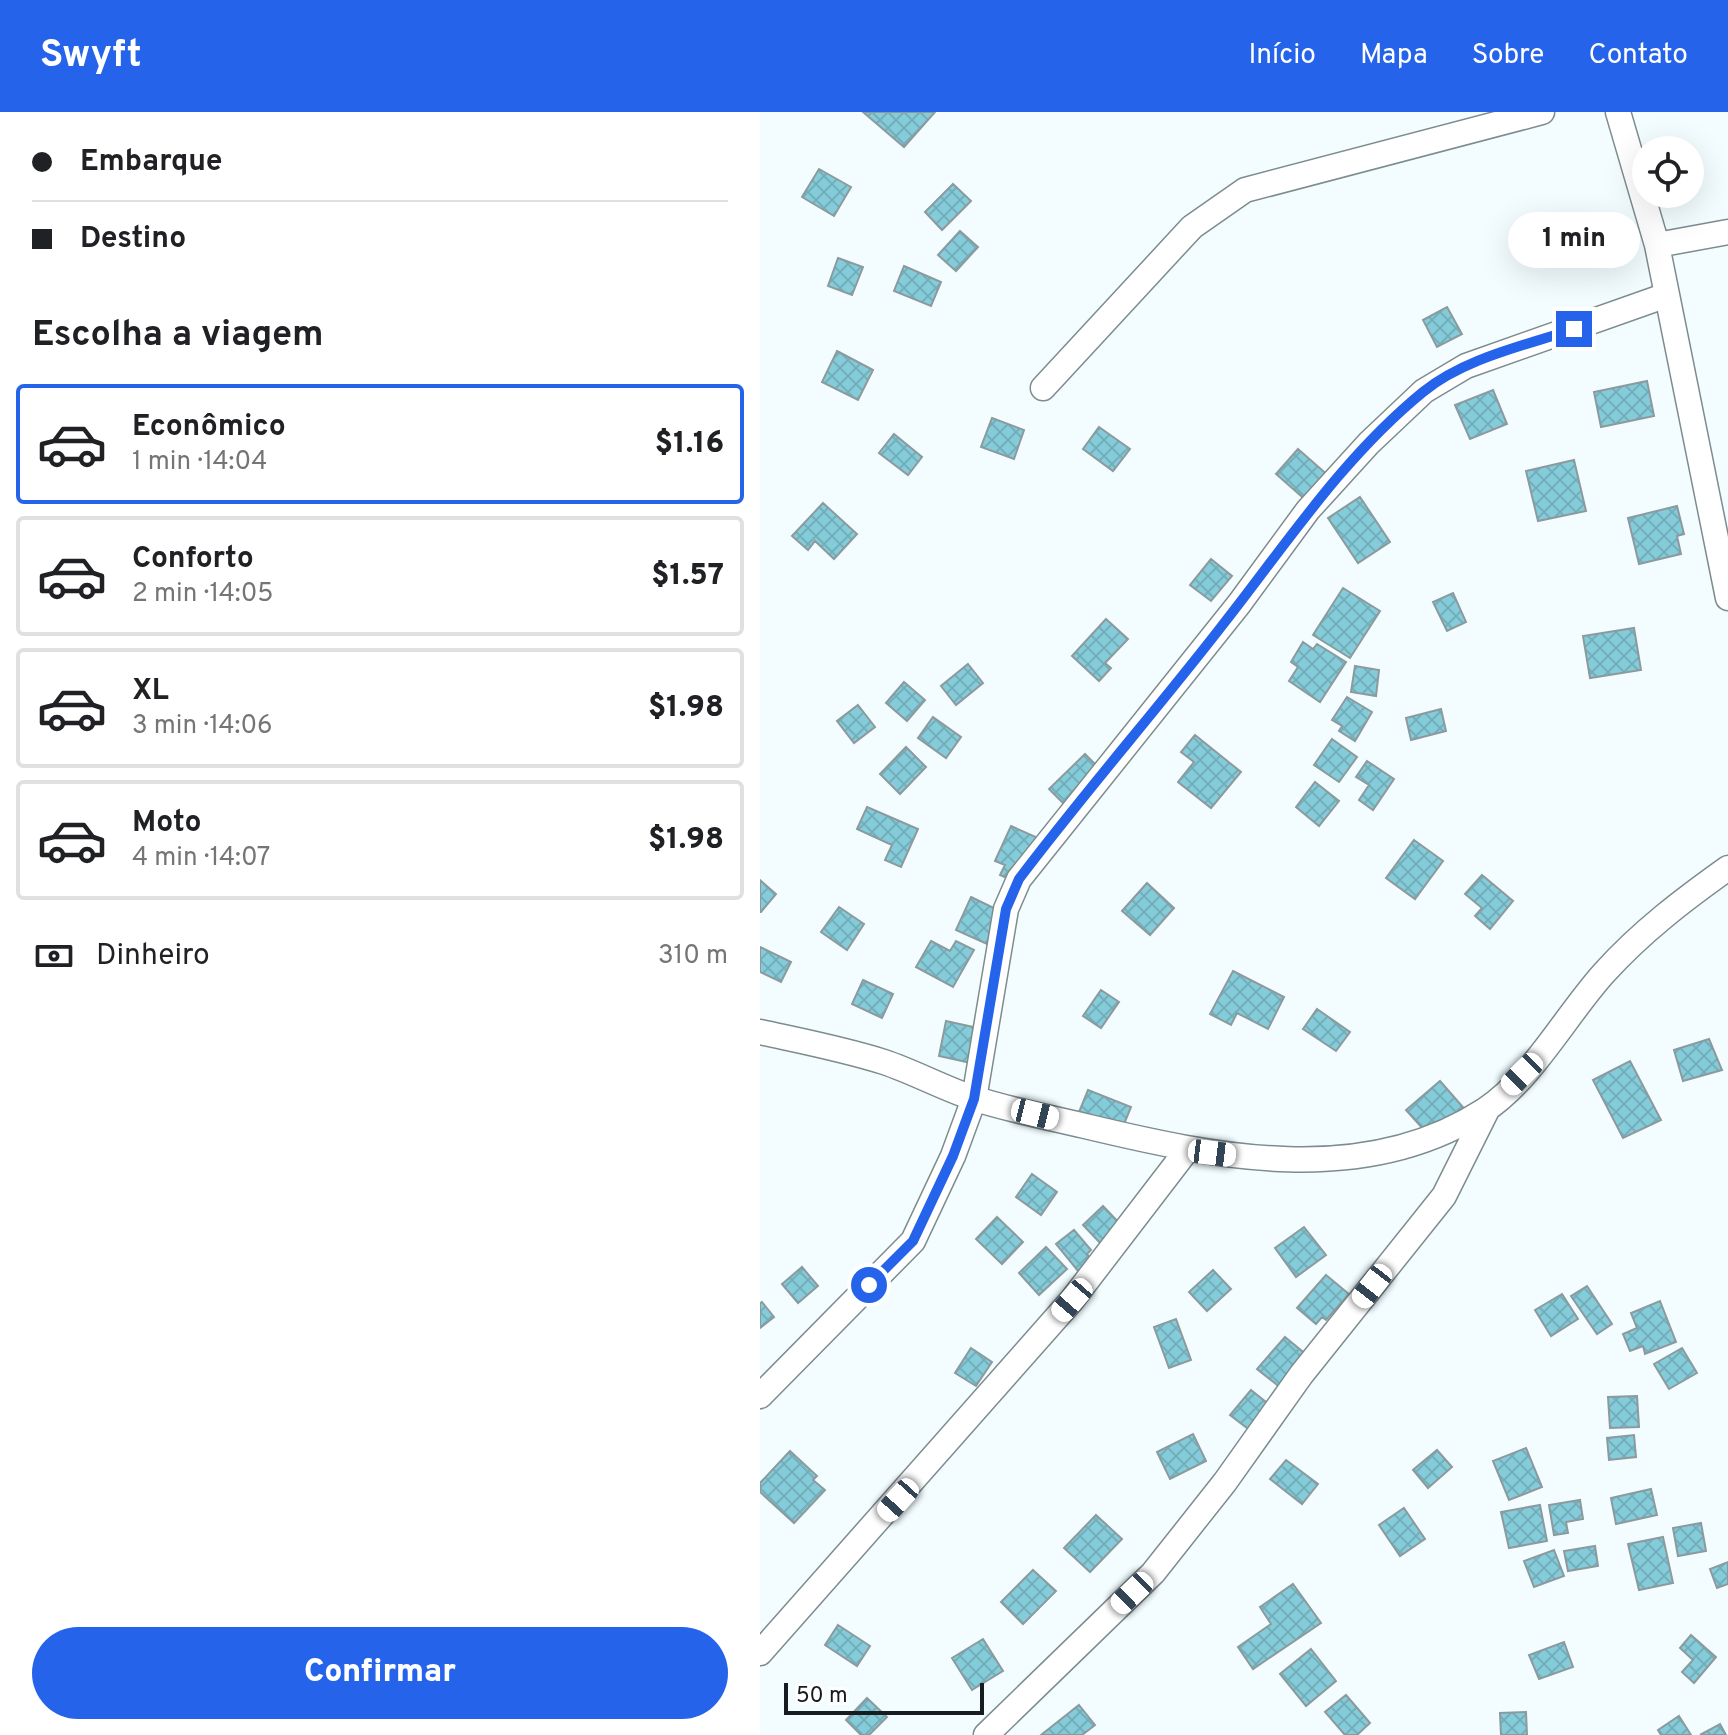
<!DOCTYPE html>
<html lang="pt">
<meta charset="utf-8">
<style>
:root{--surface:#fff;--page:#f6f6f6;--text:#202124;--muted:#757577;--line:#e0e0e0;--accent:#2563eb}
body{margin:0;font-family:Overpass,sans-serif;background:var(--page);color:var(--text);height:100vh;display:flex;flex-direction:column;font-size:30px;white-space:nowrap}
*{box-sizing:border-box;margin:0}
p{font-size:26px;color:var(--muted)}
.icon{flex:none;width:44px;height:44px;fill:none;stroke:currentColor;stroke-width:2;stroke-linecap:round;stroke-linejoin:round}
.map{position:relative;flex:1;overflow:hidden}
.sheet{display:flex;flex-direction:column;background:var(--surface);width:760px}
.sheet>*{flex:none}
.guide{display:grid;align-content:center;height:176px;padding:0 32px;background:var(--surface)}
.fabs{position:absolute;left:872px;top:24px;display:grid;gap:16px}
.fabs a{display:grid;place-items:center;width:72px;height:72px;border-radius:50%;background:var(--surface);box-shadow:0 8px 32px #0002;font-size:40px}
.scale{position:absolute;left:24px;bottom:20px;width:200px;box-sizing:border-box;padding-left:8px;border:4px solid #171c1e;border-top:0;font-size:22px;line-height:28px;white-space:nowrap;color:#171c1e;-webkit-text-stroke:6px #fff;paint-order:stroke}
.end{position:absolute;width:36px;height:36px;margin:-18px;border:10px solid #2563eb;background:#fff;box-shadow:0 0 0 4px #fff}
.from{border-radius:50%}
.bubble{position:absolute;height:56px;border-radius:28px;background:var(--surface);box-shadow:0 8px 32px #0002;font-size:26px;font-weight:800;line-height:56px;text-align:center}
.car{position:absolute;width:24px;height:48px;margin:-24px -12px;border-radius:10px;box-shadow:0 0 6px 2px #0007;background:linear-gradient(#fff 24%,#345 0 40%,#fff 0 76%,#345 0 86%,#fff 0)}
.guide b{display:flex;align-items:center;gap:28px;height:76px;font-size:30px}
.guide b+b{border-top:2px solid var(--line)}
.guide i{width:20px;height:20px;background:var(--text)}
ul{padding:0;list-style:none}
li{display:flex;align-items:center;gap:24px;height:120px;margin:0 16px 12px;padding:0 16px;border:4px solid var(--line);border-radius:8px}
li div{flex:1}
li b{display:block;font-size:30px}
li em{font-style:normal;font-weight:800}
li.on{border-color:var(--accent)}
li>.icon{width:72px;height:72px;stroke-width:1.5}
h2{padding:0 32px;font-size:36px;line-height:96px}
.pay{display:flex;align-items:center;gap:20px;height:88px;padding:0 32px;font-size:30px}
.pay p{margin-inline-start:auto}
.cta{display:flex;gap:16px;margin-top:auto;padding:16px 32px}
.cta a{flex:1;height:92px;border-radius:48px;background:var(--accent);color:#fff;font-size:32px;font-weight:800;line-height:92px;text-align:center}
header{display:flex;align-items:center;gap:48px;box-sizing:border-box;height:112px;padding:0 40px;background:var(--accent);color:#fff}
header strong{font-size:38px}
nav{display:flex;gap:44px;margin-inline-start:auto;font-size:28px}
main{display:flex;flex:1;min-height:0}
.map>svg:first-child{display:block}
</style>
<header>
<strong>Swyft</strong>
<nav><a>Início</a><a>Mapa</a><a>Sobre</a><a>Contato</a></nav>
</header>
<main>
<section class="sheet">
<div class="guide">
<b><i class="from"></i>Embarque</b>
<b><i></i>Destino</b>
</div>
<h2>Escolha a viagem</h2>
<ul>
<li class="on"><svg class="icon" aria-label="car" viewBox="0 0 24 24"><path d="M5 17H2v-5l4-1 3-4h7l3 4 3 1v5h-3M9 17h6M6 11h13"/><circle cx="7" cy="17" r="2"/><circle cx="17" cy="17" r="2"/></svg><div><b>Econômico</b><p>1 min · 14:04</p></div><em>$1.16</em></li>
<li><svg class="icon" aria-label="car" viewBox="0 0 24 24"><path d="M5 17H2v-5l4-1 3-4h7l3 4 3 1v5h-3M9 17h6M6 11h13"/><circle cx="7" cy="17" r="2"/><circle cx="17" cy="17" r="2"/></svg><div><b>Conforto</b><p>2 min · 14:05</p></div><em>$1.57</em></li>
<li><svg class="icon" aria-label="car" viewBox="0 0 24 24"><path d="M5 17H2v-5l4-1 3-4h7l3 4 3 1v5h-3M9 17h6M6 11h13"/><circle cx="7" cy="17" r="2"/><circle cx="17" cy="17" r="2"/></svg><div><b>XL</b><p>3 min · 14:06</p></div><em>$1.98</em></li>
<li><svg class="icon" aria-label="car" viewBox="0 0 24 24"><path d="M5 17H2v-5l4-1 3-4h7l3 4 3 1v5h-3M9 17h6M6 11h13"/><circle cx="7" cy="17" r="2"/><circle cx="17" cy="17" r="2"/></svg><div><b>Moto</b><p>4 min · 14:07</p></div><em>$1.98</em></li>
</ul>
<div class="pay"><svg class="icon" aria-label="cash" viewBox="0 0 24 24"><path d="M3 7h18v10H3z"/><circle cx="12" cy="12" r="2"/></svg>Dinheiro<p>310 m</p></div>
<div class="cta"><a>Confirmar</a></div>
</section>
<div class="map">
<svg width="968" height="1623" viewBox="0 0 968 1623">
<defs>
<pattern id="building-cross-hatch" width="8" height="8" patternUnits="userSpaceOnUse" patternTransform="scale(2)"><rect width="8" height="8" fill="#85ccda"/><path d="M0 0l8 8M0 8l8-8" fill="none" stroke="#72afbb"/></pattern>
</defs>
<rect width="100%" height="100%" fill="#f3fdff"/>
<path fill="url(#building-cross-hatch)" stroke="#8c9a9e" stroke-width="2" d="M103,0h72l-31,35z
M59,57l32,18 -17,29 -32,-19z
M193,72l18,17 -29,29 -17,-18z
M200,119l18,16 -22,24 -18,-16z
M78,146l25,9 -11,28 -24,-9z
M144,154l37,16 -10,24 -37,-15z
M687,195l15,27 -25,13 -14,-27z
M77,239l36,19 -15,30 -36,-18z
M887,269l7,35 -53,11 -7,-35z
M733,278l14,34 -37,15 -15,-34z
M232,306l32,12 -10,29 -33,-12z
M339,315l31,22 -17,22 -30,-22z
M134,322l28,23 -14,18 -29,-22z
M538,337l32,28 -22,25 -32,-28z
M814,348l12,51 -48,10 -12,-50z
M600,385l30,45 -32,21 -30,-45z
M63,391l34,31 -23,25 -19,-18 -7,9 -16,-14z
M917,394l7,28 -7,2 4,18 -42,10 -11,-46z
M451,447l21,17 -21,25 -21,-16z
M583,476l37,23 -30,47 -37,-23z
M693,481l13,29 -19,9 -14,-29z
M346,507l22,20 -23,24 6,5 -12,13 -27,-25z
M874,516l7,42 -51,8 -7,-42z
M543,530l10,7 4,-5 29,18 -26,40 -31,-21 9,-14 -7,-5z
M208,552l15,19 -27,22 -15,-19z
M595,554l24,4 -3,26 -25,-4z
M144,570l21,18 -18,21 -21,-18z
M587,585l25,15 -17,29 -16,-10 3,-5 -10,-6z
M98,593l17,22 -21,16 -17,-22z
M681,597l5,22 -35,9 -5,-22z
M173,605l28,20 -15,21 -28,-20z
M435,623l46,37 -30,36 -33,-26 16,-20 -13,-10z
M572,627l25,18 -18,25 -25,-17z
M146,635l20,20 -26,27 -20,-20z
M325,642l24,24 -35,36 -25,-25z
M607,649l27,18 -21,31 -14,-10 10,-15 -13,-8z
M555,670l24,19 -20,25 -23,-19z
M107,695l51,22 -17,38 -16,-7 7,-15 -35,-16z
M251,714l27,12 -20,45 -18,-8 5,-10 -10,-4z
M654,728l29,21 -28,38 -29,-21z
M722,763l31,26 -23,28 -15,-13 7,-8 -17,-14z
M0,768l16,14 -15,18h-1z
M387,771l27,25 -24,27 -28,-24z
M211,785l31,15 -15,32 -31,-14z
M79,795l25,17 -17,26 -26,-18z
M171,829l19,10 6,-10 18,9 -21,37 -37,-20z
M0,835l31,15 -10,20 -21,-10z
M473,859l51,26 -16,32 -31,-16 -6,12 -21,-11z
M103,868l30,14 -11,24 -30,-14z
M341,878l18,12 -18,26 -18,-12z
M557,897l33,23 -14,19 -33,-22z
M186,909l32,7 -7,35 -32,-7z
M949,927l13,31 -39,11 -9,-31z
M870,949l31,59 -38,18 -30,-58z
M680,969l28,32 -33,29 -29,-32z
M328,978l43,17 -11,27 -43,-17z
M272,1062l25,18 -16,23 -25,-18z
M343,1094l21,22 -20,19 -21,-22z
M237,1105l26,25 -21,22 -26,-25z
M544,1115l22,28 -30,22 -21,-29z
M314,1118l17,20 -4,4 4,5 -13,12 -22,-27z
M286,1135l21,22 -28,26 -20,-22z
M42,1155l16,19 -20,17 -16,-19z
M453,1158l18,19 -24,22 -18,-19z
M566,1163l23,19 -23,26 -4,-3 -6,7 -19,-16z
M827,1174l25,38 -15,10 -26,-38z
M802,1182l16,25 -27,17 -16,-26z
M900,1189l16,41 -31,12 -2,-8 -13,5 -7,-17 14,-6 -6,-15z
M2,1190l12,15 -14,11v-25z
M416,1207l15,41 -22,8 -15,-41z
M525,1225l23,19 -27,32 -24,-19z
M211,1236l21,14 -16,24 -21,-13z
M922,1236l15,25 -28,16 -15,-25z
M491,1278l20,16 -20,25 -21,-16z
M877,1284l2,31 -29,1 -2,-31z
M433,1322l13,27 -36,18 -13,-27z
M874,1323l2,22 -27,3 -2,-22z
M766,1336l16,39 -33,13 -16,-39z
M677,1338l15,17 -24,21 -15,-18z
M30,1339l27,25 -4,4 12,10 -31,33 -34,-31v-9z
M526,1348l32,24 -16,20 -32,-25z
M891,1377l6,26 -41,9 -5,-26z
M820,1388l3,19 -17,3 2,11 -14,2 -5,-30z
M780,1393l7,36 -38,7 -8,-36z
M644,1396l21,31 -25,17 -21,-31z
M336,1403l26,24 -32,33 -26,-24z
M941,1411l5,28 -28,5 -5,-28z
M903,1425l10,46 -34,7 -11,-46z
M835,1434l3,20 -30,5 -4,-20z
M794,1438l10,26 -30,11 -10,-26z
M968,1450v22l-11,4 -7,-19z
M273,1458l23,21 -33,33 -22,-22z
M533,1472l28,39 -68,46 -15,-22 33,-23 -11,-17z
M78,1513l32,21 -13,20 -32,-21z
M931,1523l25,22 -22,26 -12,-11 11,-12 -13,-12z
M223,1527l20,32 -31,19 -20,-32z
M804,1530l9,25 -34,12 -10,-24z
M551,1537l25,32 -30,25 -26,-32z
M586,1583l24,28 -13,12h-12l-20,-23z
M107,1586l20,19 -18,18h-8l-15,-15z
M319,1593l16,20 -13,10h-41z
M766,1600l1,23h-26l-1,-22z
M919,1604l12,19h-30l-3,-5z
M960,1612l6,11h-26z"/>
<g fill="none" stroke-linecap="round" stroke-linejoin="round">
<g stroke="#7d8c8f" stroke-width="27">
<path id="minor" d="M858,0l39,133 71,353
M897,133l71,-13
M283,276l149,-161 53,-37 297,-78
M0,920c41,9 83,17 124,30 30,10 59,26 89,36 36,12 75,19 112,28 130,31 279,63 400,-16 47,-31 81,-95 119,-137 37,-41 79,-73 124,-105
M0,1284l153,-155 40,-85 21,-57 32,-190 13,-30 220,-275 69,-94 61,-67 55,-52 42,-25 201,-71
M0,1541l312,-353 115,-150
M226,1623l167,-162 72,-91 76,-107 143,-179 44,-88"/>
</g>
<use href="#minor" stroke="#fff" stroke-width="24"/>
</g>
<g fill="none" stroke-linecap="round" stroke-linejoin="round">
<path stroke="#2563eb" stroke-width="10" d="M109,1173l44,-44 40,-85 21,-57 32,-190 13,-30c65,-86 136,-167 202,-252 64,-81 121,-169 202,-235 42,-34 101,-46 151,-63"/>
</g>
</svg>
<div class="fabs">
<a><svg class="icon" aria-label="locate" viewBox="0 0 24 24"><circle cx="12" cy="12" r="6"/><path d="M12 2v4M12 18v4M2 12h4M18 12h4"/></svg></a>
</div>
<div class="scale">50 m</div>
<i class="end from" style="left:109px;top:1173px"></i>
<i class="end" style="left:814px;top:217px"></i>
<div class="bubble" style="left:748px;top:100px;width:132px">1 min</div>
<i class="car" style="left:762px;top:962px;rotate:225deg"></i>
<i class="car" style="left:275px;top:1002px;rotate:104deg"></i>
<i class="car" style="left:452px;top:1041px;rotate:97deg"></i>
<i class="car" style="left:612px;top:1174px;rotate:218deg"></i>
<i class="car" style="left:312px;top:1188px;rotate:221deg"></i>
<i class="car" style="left:138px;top:1388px;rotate:222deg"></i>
<i class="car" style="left:372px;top:1481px;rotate:226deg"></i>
</div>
</main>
